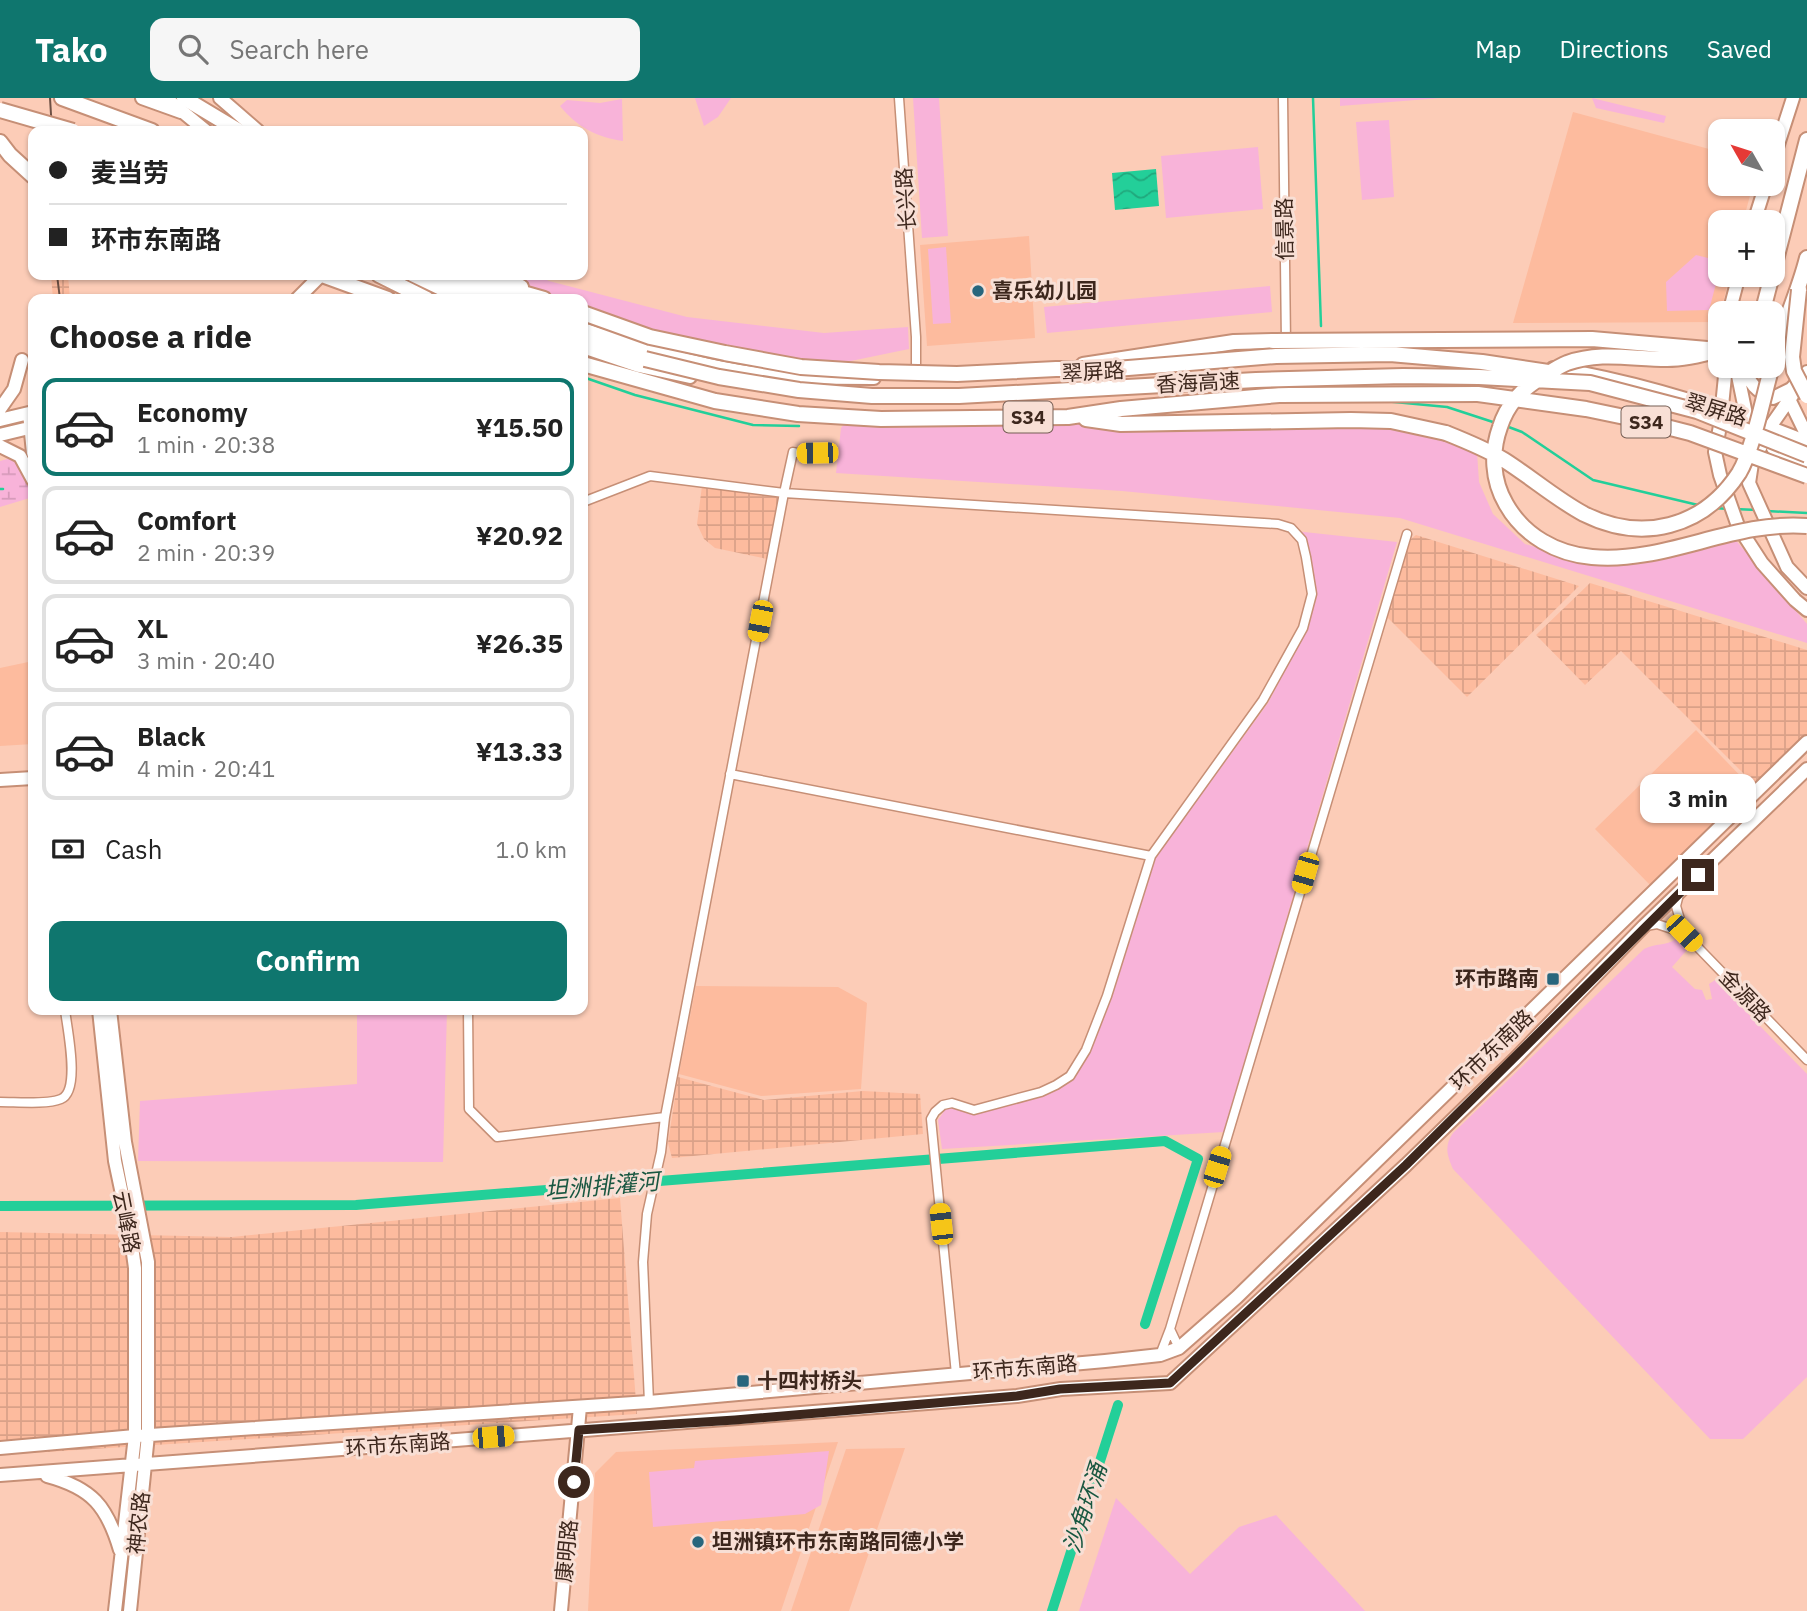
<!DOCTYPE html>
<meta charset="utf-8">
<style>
:root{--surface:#fff;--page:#f6f6f6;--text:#222;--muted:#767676;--line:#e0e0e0;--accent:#0f766e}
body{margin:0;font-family:"IBM Plex Sans","Noto Sans SC",sans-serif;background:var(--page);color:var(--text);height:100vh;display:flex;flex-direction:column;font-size:26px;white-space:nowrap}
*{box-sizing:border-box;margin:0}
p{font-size:23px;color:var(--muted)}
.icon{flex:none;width:38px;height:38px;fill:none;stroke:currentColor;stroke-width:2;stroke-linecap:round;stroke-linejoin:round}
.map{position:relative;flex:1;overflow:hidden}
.panel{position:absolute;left:28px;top:196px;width:560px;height:721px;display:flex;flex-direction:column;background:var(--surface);border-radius:14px;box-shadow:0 2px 5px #0004}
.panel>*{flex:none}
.hud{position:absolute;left:28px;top:28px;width:560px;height:154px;border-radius:14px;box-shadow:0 2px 5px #0004;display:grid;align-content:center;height:154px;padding:0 21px;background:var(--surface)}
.needle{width:46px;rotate:309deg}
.buttons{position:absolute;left:1708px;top:21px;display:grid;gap:14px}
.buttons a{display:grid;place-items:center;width:77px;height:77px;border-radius:14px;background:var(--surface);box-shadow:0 2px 5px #0004;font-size:35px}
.end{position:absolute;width:32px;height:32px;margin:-16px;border:9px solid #3d271d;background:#fff;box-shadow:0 0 0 4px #fff}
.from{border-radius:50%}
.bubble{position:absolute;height:49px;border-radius:14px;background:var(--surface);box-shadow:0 2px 5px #0004;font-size:23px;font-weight:700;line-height:49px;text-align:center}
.car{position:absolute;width:21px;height:42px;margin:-21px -10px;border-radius:9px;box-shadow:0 0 5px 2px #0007;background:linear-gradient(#f5c518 24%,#345 0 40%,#f5c518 0 76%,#345 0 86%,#f5c518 0)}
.hud b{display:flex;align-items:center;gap:24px;height:66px;font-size:26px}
.hud b+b{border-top:2px solid var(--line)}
.hud i{width:18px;height:18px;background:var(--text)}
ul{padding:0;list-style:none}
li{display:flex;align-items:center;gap:21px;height:98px;margin:0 14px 10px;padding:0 7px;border:4px solid var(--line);border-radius:14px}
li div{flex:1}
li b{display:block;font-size:26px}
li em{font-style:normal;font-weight:700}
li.active{border-color:var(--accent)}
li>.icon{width:63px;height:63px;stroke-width:1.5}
h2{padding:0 21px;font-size:32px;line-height:84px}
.pay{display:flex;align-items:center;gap:18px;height:77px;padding:0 21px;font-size:26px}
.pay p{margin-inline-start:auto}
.cta{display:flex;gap:14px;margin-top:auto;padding:14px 21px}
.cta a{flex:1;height:80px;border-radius:14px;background:var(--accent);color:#fff;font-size:28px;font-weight:700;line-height:80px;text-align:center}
header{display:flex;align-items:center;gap:42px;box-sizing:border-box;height:98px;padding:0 35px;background:var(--accent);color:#fff}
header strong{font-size:33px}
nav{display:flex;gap:38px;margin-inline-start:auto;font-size:24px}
.search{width:490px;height:63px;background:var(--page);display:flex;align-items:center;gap:18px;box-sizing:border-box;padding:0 24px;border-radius:14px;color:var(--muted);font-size:26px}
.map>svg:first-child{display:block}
</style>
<header>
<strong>Tako</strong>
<div class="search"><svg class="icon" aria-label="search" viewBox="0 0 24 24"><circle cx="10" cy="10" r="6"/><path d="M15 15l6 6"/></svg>Search here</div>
<nav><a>Map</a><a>Directions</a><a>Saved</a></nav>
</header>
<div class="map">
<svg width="1807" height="1513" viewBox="0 0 1807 1513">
<defs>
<pattern id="industrial-grid" width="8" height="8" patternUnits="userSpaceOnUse" patternTransform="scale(1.75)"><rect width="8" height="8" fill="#fdbb9e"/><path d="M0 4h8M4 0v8" fill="none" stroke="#daa188"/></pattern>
<pattern id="wetland-marsh" width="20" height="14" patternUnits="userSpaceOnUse" patternTransform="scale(1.75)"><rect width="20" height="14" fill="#f8b3d9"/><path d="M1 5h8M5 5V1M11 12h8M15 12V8" fill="none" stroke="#d69aba"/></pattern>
<pattern id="water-waves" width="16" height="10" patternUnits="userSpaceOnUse" patternTransform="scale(1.75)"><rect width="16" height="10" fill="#23cf99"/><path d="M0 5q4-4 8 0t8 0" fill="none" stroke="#20a87c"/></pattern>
</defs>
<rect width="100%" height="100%" fill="#fcccb7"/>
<path fill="#fdbb9e" d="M1573,14l147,40v32h33l-10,38h-23v53h10l-12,47 -205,1z
M1029,138l6,102 -108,8 -7,-101z
M33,563v83l-33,2v-78z
M1696,632l58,60 -101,98 -58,-59z
M696,888l142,1 29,16 -6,86 -100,7 -82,-22z
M838,1344l-57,169h-193l7,-138 21,-21z
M905,1350l-56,163h-58l55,-162z"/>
<path fill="url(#industrial-grid)" d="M51,177h17l2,24h-17z
M702,388l79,8 -14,65 -52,-11 -11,-9 -7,-15z
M1416,437l163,51 -112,111 -81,-81 25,-77z
M1590,485l217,67v88l-50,49 -136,-136 -36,34 -49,-50z
M678,979l86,23 99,-9 57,3 3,40 -251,24 -4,-15z
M620,1100l17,216 -637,41v-223l232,5z"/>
<path fill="#f8b3d9" d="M695,0h36l-13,19 -14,9z
M913,0h26l9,138 -26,2z
M1340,0h101l-101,8z
M1592,0l74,18 -2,7 -68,-15z
M622,1l1,42c-26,-4 -45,-13 -63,-35l7,-6 33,3z
M1389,22l5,77 -32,3 -6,-78z
M1258,49l5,62 -97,9 -5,-62z
M946,149l5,76 -18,1 -5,-75z
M1696,157l24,6v8l-11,41 -42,1 -1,-29z
M483,177h53l13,6 138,36 137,16 84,-6 1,22 -97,20 -229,-54v-16h-46z
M1270,188l2,26 -225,21 -3,-26z
M1255,323l181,10 41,21 2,30 14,32 32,30 55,16 153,-23 74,87v19l-407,-125 -278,-27 -286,-18 5,-45 4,-5z
M1295,433l102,11 -173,590 -282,17 -4,-29 7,-10 7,-3 23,7 83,-25 15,-12 17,-24 65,-195 113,-155 38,-73 11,-36 -11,-55z
M1676,841l11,11 -15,17 23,22 7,1 4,10 6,-1 -3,-15 6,-4 92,94v303l-64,62h-33l-257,-270c-6,-14 -9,-23 0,-36l191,-184c11,-6 22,-3 32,-10z
M357,912h90l-4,152 -305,-1 2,-60 217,-17z
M829,1353l-8,54 -16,9 -152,13 -4,-55 45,-4 1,-7z
M1116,1400l74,76 49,-47 37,-12 89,96h-286z"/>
<path fill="url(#wetland-marsh)" d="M33,354v45l-33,10v-46z"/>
<path fill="url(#water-waves)" d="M1156,71l3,37 -44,4 -3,-37z"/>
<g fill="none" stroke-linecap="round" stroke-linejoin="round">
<path stroke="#23cf99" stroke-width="2.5" d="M1313,0l8,228
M583,279l52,18 118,30 46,1
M1384,303l63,6 49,16
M1506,328l16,6 71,48 105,25
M0,391h3
M1714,410l15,1
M1735,411l22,1
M1767,413l40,2"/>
<path stroke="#23cf99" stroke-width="10" d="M0,1108l356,-1 809,-64 33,18 -53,165
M1052,1513l66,-206"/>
<g stroke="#c68f76" stroke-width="11">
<path id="street" d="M899,0l17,239v37
M1283,0l3,245
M583,404l67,-26 134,17 494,31 13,4 11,12 4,17 6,37 -9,34 -40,72 -112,156 -44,140 -21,54 -16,26 -14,9 -15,7 -67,18 -22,-7 -9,2 -8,7 -4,7 25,255
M730,676l421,82
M1679,796l-3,12 8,27 123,127
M1646,828l11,-2 27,9
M468,912l1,99 28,28 168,-20
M0,1004c17,0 46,3 61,-3 20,-8 6,-71 4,-89
M1170,1231l237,-795
M1160,1257l10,-26 9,19
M649,1304l-6,-140 4,-48 14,-62 4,-35 119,-624 9,-41 9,2 29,-1"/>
</g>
<g stroke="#c68f76" stroke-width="16">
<path id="secondary" d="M166,0l40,33
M412,177l50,24
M457,177l52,24
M297,201l24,-24
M583,231c51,17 103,33 156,42 45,7 90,7 135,7
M583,249l56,19 51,11
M1553,270c87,14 172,41 254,74
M0,311l14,-20 8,-29
M29,315l4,40
M0,322l33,-8
M1720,328l-5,26 5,23 18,51 24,37 33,37 12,10
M1769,333l-17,32 -3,20 38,84 20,21
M0,337l33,-8
M0,348l20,10 13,24
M1773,350l34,15
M0,682l33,-2
M99,912l16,151 15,71 5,36v168l-20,175
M110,912l15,132 23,120v173l-18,176
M0,1350l135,-12 514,-34 456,-41 55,-6 19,-7 58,-51 570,-555
M0,1377c339,-26 678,-50 1017,-79l44,-7 109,-6 236,-218 108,-105 130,-134 163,-157
M47,1378c45,12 60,30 73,74
M561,1513l19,-204"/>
</g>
<g stroke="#c68f76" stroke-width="16">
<path id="primary" d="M142,0l39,14
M220,0l38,33
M1773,62l20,-62
M1754,124l12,-38
M1729,215l10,-38
M1736,268l11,53 11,19
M1745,268c3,17 12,26 28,32l18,-9 16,-17
M1790,303l17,35
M1720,328l6,-60
M1770,329l28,-40"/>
</g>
<g stroke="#c68f76" stroke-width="18">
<path id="highway" d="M62,0l90,33
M184,0l55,33
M0,44l10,13 23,21
M322,177l66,24
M379,177l48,24
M434,177l54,24
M477,177l25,12 42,12
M500,177l21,12
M1759,215l5,-7 43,-166
M583,241l62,20
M1773,264c9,-36 25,-68 34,-104
M583,266l132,37 83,13 83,5 187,-2 53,-8 158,-14 199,-1
M1083,267l151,-23 39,-1
M1086,321l35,5 230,-4 40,1 55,12"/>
</g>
<use href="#street" stroke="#fff" stroke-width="8"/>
<use href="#secondary" stroke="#fff" stroke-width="12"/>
<use href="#primary" stroke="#fff" stroke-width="12"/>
<use href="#highway" stroke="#fff" stroke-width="14"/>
<path stroke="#6d5044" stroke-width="2" d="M50,0l2,33
M57,177l3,24"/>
<g stroke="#c68f76" stroke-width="18" stroke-linecap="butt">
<path id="highway-bridge" d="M0,12l73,21
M1799,192l-7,67 2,14 13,25
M583,215l67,24 75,16 76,14 78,5 78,2 99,-5h60l160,-13 114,-2 92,8 66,10
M1273,243l319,-2 115,10
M1719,252c-18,5 -34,9 -52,9 -35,0 -66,-8 -100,4 -10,4 -19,11 -28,16 -19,12 -32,26 -39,48 -9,25 -8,53 6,77 18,32 51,50 86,53 72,7 142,-37 215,-31
M645,261l74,18 80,13 73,6h87l297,-16 147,-4 76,1 111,6 107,28 110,44
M1478,296l108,15 53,11 51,13 117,43
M1446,335c20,8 40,16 58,27 27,17 52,39 80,54 58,29 119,14 155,-41 14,-23 25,-79 33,-107"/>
</g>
<use href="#highway-bridge" stroke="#fff" stroke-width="14"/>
</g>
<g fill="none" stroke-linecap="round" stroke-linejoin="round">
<path stroke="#3d271d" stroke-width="9" d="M574,1384l5,-52 156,-10 282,-24 43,-7 110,-6 236,-218 292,-290"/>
</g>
<g fill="#28667d" stroke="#f8dfd5" stroke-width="2.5">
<circle cx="978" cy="193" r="7"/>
<rect x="1546" y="874" width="14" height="14" rx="3.5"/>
<rect x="736" y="1276" width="14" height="14" rx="3.5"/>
<circle cx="698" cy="1444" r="7"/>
</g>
<g text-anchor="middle" stroke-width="6" stroke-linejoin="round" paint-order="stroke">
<g fill="#f8dfd5" stroke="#755e54" stroke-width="2">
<rect x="1003.5" y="303.5" width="49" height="31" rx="5"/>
<rect x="1621.5" y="308.5" width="49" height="31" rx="5"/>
</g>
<g font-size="19" font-weight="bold" fill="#3d271d">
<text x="1028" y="326">S34</text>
<text x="1646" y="331">S34</text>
</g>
<g font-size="21" fill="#3d271d" stroke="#f8dfd5">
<text transform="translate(906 101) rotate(-94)" y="7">长兴路</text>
<text transform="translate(1285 131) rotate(-91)" y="7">信景路</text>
<text transform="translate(1093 274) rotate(-3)" y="7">翠屏路</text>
<text transform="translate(1198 285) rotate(-3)" y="7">香海高速</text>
<text transform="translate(1716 312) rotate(17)" y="7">翠屏路</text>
<text transform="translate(1745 898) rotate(46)" y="7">金源路</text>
<text transform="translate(1492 952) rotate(-44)" y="7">环市东南路</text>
<text transform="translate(126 1124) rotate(79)" y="7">云峰路</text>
<text transform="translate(1025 1270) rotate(-5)" y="7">环市东南路</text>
<text transform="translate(398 1347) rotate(-4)" y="7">环市东南路</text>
<text transform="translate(139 1425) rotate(-84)" y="7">神农路</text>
<text transform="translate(567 1453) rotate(-84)" y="7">康明路</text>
</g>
<g font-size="21" font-weight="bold" fill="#3d271d" stroke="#f8dfd5" text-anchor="start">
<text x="992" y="200">喜乐幼儿园</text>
<text x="1539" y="888" text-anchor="end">环市路南</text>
<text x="757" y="1290">十四村桥头</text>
<text x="712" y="1451">坦洲镇环市东南路同德小学</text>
</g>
<g font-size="23" font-style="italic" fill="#195741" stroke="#f8dfd5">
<text transform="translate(602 1088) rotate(-5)" y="8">坦洲排灌河</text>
<text transform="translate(1085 1410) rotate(-72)" y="8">沙角环涌</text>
</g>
</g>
</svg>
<div class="buttons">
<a><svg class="needle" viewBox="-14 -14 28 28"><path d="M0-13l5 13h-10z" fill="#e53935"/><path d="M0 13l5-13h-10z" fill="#767676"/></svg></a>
<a>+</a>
<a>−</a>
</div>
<i class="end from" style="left:574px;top:1384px"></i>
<i class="end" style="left:1698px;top:777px"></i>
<div class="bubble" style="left:1640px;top:676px;width:116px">3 min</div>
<i class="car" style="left:817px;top:355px;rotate:269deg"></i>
<i class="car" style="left:760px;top:523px;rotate:191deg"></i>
<i class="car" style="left:1305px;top:775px;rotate:196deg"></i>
<i class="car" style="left:1684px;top:835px;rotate:136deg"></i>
<i class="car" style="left:1217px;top:1069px;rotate:17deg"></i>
<i class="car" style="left:941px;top:1126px;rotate:354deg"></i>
<i class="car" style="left:493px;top:1339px;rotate:85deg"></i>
<div class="hud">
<b><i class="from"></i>麦当劳</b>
<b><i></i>环市东南路</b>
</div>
<section class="panel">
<h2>Choose a ride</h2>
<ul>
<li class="active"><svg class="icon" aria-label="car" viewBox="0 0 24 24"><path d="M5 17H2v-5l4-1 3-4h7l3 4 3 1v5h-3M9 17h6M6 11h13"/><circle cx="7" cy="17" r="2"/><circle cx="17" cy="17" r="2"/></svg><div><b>Economy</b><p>1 min · 20:38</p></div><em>¥15.50</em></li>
<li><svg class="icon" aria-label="car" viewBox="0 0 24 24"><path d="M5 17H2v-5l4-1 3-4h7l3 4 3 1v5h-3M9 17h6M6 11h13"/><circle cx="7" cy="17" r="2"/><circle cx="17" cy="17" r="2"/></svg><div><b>Comfort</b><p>2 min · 20:39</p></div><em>¥20.92</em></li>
<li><svg class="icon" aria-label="car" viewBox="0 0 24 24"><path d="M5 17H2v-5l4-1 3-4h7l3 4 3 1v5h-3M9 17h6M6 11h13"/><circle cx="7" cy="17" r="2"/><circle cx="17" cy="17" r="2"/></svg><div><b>XL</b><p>3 min · 20:40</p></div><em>¥26.35</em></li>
<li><svg class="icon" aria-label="car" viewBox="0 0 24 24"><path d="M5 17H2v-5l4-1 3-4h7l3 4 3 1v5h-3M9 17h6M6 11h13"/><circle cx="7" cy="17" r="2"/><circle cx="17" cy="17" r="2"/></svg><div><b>Black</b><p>4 min · 20:41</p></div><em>¥13.33</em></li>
</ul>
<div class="pay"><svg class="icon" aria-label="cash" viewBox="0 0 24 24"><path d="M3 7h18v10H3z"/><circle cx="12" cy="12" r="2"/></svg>Cash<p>1.0 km</p></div>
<div class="cta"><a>Confirm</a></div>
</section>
</div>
